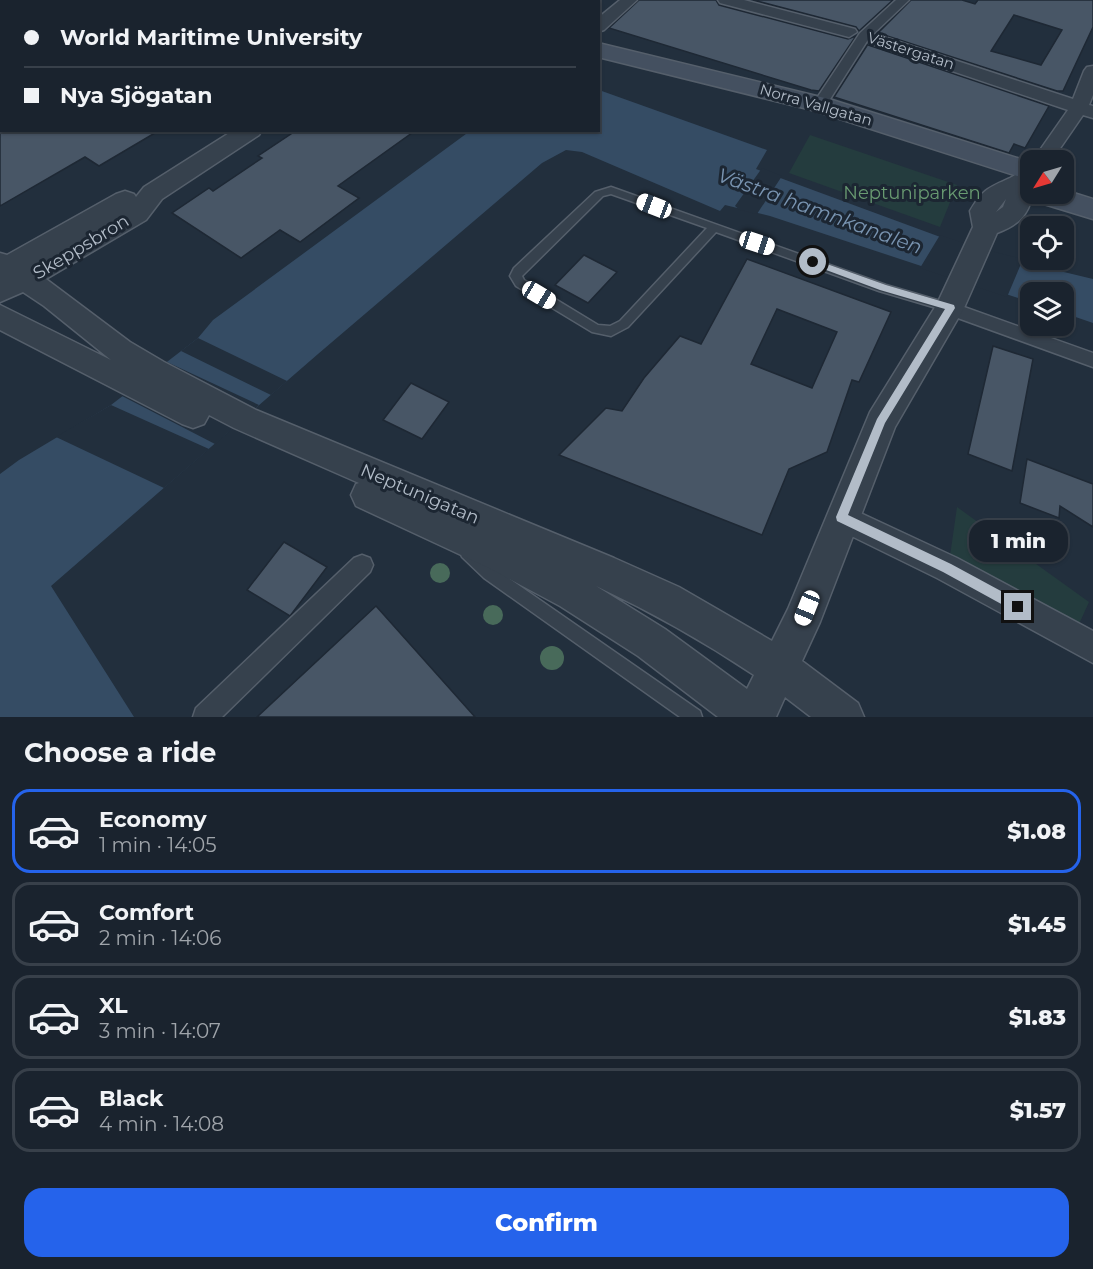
<!DOCTYPE html>
<meta charset="utf-8">
<style>
:root{--surface:#1a232e;--page:#232b36;--text:#f1f3f6;--muted:#9fa4aa;--line:#38404a;--accent:#2563eb}
body{margin:0;font-family:Montserrat,sans-serif;background:var(--page);color:var(--text);height:100vh;display:flex;flex-direction:column;font-size:22px;white-space:nowrap}
*{box-sizing:border-box;margin:0}
p{font-size:20px;color:var(--muted)}
.icon{flex:none;width:33px;height:33px;fill:none;stroke:currentColor;stroke-width:2;stroke-linecap:round;stroke-linejoin:round}
.map{position:relative;height:717px;overflow:hidden}
.drawer{display:flex;flex-direction:column;background:var(--surface);flex:1}
.drawer>*{flex:none}
.top-card{position:absolute;left:0px;top:0px;width:600px;height:132px;box-shadow:0 2px 4px #0004,0 0 0 2px var(--line);display:grid;align-content:center;height:132px;padding:0 24px;background:var(--surface)}
.needle{width:39px;rotate:233deg}
.tools{position:absolute;left:1020px;top:150px;display:grid;gap:12px}
.tools a{display:grid;place-items:center;width:54px;height:54px;border-radius:12px;background:var(--surface);box-shadow:0 2px 4px #0004,0 0 0 2px var(--line);font-size:30px}
.end{position:absolute;width:27px;height:27px;margin:-14px;border:8px solid #b2bcc8;background:#111;box-shadow:0 0 0 3px #111}
.from{border-radius:50%}
.bubble{position:absolute;height:42px;border-radius:18px;background:var(--surface);box-shadow:0 2px 4px #0004,0 0 0 2px var(--line);font-size:20px;font-weight:800;line-height:42px;text-align:center}
.car{position:absolute;width:18px;height:36px;margin:-18px -9px;border-radius:8px;box-shadow:0 0 4px 2px #0007;background:linear-gradient(#fff 24%,#345 0 40%,#fff 0 76%,#345 0 86%,#fff 0)}
.top-card b{display:flex;align-items:center;gap:21px;height:57px;font-size:22px}
.top-card b+b{border-top:2px solid var(--line)}
.top-card i{width:15px;height:15px;background:var(--text)}
ul{padding:0;list-style:none}
li{display:flex;align-items:center;gap:18px;height:84px;margin:0 12px 9px;padding:0 12px;border:3px solid var(--line);border-radius:18px}
li div{flex:1}
li b{display:block;font-size:22px}
li em{font-style:normal;font-weight:800}
li.selected{border-color:var(--accent)}
li>.icon{width:54px;height:54px;stroke-width:1.5}
h2{padding:0 24px;font-size:27px;line-height:72px}
.button{display:flex;gap:12px;margin-top:auto;padding:12px 24px}
.button a{flex:1;height:69px;border-radius:18px;background:var(--accent);color:#fff;font-size:24px;font-weight:800;line-height:69px;text-align:center}
.map>svg:first-child{display:block}
</style>
<div class="map">
<svg width="1093" height="717" viewBox="0 0 1093 717">
<rect width="100%" height="100%" fill="#222f3d"/>
<path fill="#243c3e" d="M810,135l147,50 -17,42 -151,-54z
M957,507l132,95 -10,22 -129,-68z"/>
<path fill="#354c64" d="M599,90l168,60 -11,19 225,83 112,27v44l-29,-10v-21h-34v10l-260,-86 -45,-11 -5,6 -138,-59 -16,-2 -24,13 -224,191 -267,232 83,131h-134v-243l19,-14 92,-55 87,-67 15,-18 257,-189 128,-1z"/>
<path fill="#222f3d" d="M762,168l20,8 -25,38 -17,-4 -5,-4z
M940,235l42,14 41,10 -16,38 -87,-29z
M198,338l89,43 -16,14 -90,-44z
M167,362l92,43 -44,39 -93,-48z
M111,405l98,44 -45,39 -108,-51z"/>
<path fill="#485666" stroke="#1e2834" stroke-width="1.5" fill-rule="evenodd" d="M639,0h77l3,5 129,34 8,-3 -37,55 -8,-1 -202,-62z
M753,0h140l-34,31 -3,-4z
M911,0h51l13,4 3,-4h115v27l-30,64h-6l-179,-58zM1014,15l48,15 -21,35 -50,-14z
M868,44v1l181,61 -24,42 -11,-4 -5,9 -175,-56z
M0,130h160l-61,36 -14,-9 -85,49z
M297,130h119l-78,56 21,12 -59,44 -20,-12 -39,28 -69,-45 37,-25 4,3 49,-33 -4,-2z
M584,255l33,17 -29,31 -33,-18z
M747,259l144,53 -32,70 -7,-2 -25,72 -38,17 -27,66 -203,-80 47,-47 16,3 22,-33 36,-42 21,8zM777,309l60,23 -25,56 -61,-24z
M993,346l40,13 -21,112 -44,-17z
M411,383l38,19 -27,37 -39,-19z
M1027,459l66,25v43l-33,-21 -1,12 -39,-15z
M284,542l43,25 -37,49 -43,-26z
M376,606l99,111h-218z"/>
<g fill="none" stroke-linecap="round" stroke-linejoin="round">
<g stroke="#555f6b" stroke-width="3">
<path id="service" d="M111,0h9l2,2h-10z
M177,0h9l2,2h-10z
M611,187l275,98 68,20 2,3 -6,4 -71,-21 -163,-59 -88,95 -17,9 -19,-4 -76,-46 -6,-10 4,-8 81,-76zM611,194l96,34 -87,93 -10,5 -12,-1 -74,-45 -2,-4 81,-80z
M467,545l5,2 22,21 206,143 2,6h-22l-196,-139 -22,-21 -2,-5 2,-5z"/>
</g>
<g stroke="#555f6b" stroke-width="3">
<path id="pedestrian" d="M896,0h13l-40,38 -44,69h-10l-2,-3 47,-71z
M950,302l143,51v14l-149,-54 -3,-5 3,-5z
M362,555l8,3 3,7 -3,7 -148,145h-29l3,-9 158,-150z"/>
</g>
<g stroke="#555f6b" stroke-width="3">
<path id="minor" d="M620,0h17l-33,30 -6,2v-14z
M718,0h26l111,29 2,3 -8,5 -129,-34z
M875,34l198,65 11,-28 3,-4 6,-1v29l-4,10 4,1v12l-10,-3 -31,45h-19l35,-50 -199,-67 -2,-4z
M841,504l116,54 136,73v32l-156,-85 -106,-52 -4,-9 4,-9z"/>
</g>
<g stroke="#555f6b" stroke-width="3">
<path id="tertiary" d="M440,0h21l-22,2z
M234,130h28l-3,5 -97,64 -16,21 -100,59 84,63 34,20 92,48 358,148 65,29 93,54 16,-32 82,-197 67,-108 36,-77 -3,-16c13,-22 18,-23 40,-33 8,-4 11,-9 20,-11v27l2,1c-3,21 -16,31 -35,38l-33,75 -69,119 -75,195 -18,39 56,42 6,14h-53l-26,-20 -9,20h-58l-80,-61 -78,-50 -71,-38 -133,-62 -5,-11 5,-11 3,-1 -125,-55 -25,-13 -5,9 -11,4 -11,-4 -182,-94v-25l111,55 -67,-54 -21,-14 -23,10v-49l7,2 109,-61 9,-3 9,3 2,3 8,-10zM1006,199l-3,8 -7,5zM596,586c55,26 107,55 158,89l-7,14 -82,-60z"/>
</g>
<g stroke="#555f6b" stroke-width="3">
<path id="secondary" d="M405,0h24l1,2h-24z
M452,0h24l1,2h-24z
M598,43l231,56 201,63v18l-218,-70 -214,-53z
M1064,190l29,9v20l-59,-18 -4,-7h34z"/>
</g>
<use href="#service" fill="#36414d" fill-rule="evenodd"/>
<use href="#pedestrian" fill="#36414d" fill-rule="evenodd"/>
<use href="#minor" fill="#36414d" fill-rule="evenodd"/>
<use href="#tertiary" fill="#36414d" fill-rule="evenodd"/>
<use href="#secondary" fill="#445060" fill-rule="evenodd"/>
</g>
<g fill="#486a5a">
<circle cx="440" cy="573" r="10"/>
<circle cx="493" cy="615" r="10"/>
<circle cx="552" cy="658" r="12"/>
</g>
<path fill="#b2bcc8" d="M813,259l73,26 68,20 1,3 -70,115 -37,92 103,49 72,39v8h-9l-71,-39 -106,-51 -1,-4 41,-98 68,-110 -65,-19 -70,-26 -1,-2z"/>
<g text-anchor="middle" stroke-width="6" stroke-linejoin="round" paint-order="stroke">
<g font-size="15" fill="#b2bcc8" stroke="#1c2632">
<text transform="translate(911 51) rotate(18)" y="5">Västergatan</text>
<text transform="translate(816 105) rotate(16)" y="5">Norra Vallgatan</text>
</g>
<g font-size="18" fill="#689a71" stroke="#1c2632">
<text x="912" y="199">Neptuniparken</text>
</g>
<g font-size="18" fill="#b2bcc8" stroke="#1c2632">
<text transform="translate(81 247) rotate(-31)" y="6">Skeppsbron</text>
<text transform="translate(420 494) rotate(23)" y="6">Neptunigatan</text>
</g>
<g font-size="20" font-style="italic" fill="#7994b1" stroke="#1c2632">
<text transform="translate(820 211) rotate(20)" y="7">Västra hamnkanalen</text>
</g>
</g>
</svg>
<div class="tools">
<a><svg class="needle" viewBox="-14 -14 28 28"><path d="M0-13l5 13h-10z" fill="#e53935"/><path d="M0 13l5-13h-10z" fill="#9fa4aa"/></svg></a>
<a><svg class="icon" aria-label="locate" viewBox="0 0 24 24"><circle cx="12" cy="12" r="6"/><path d="M12 2v4M12 18v4M2 12h4M18 12h4"/></svg></a>
<a><svg class="icon" aria-label="layers" viewBox="0 0 24 24"><path d="M12 4l9 5-9 5-9-5zM3 14l9 5 9-5"/></svg></a>
</div>
<i class="end from" style="left:813px;top:262px"></i>
<i class="end" style="left:1018px;top:607px"></i>
<div class="bubble" style="left:969px;top:520px;width:99px">1 min</div>
<i class="car" style="left:654px;top:206px;rotate:291deg"></i>
<i class="car" style="left:757px;top:243px;rotate:108deg"></i>
<i class="car" style="left:539px;top:295px;rotate:121deg"></i>
<i class="car" style="left:807px;top:608px;rotate:202deg"></i>
<div class="top-card">
<b><i class="from"></i>World Maritime University</b>
<b><i></i>Nya Sjögatan</b>
</div>
</div>
<section class="drawer">
<h2>Choose a ride</h2>
<ul>
<li class="selected"><svg class="icon" aria-label="car" viewBox="0 0 24 24"><path d="M5 17H2v-5l4-1 3-4h7l3 4 3 1v5h-3M9 17h6M6 11h13"/><circle cx="7" cy="17" r="2"/><circle cx="17" cy="17" r="2"/></svg><div><b>Economy</b><p>1 min · 14:05</p></div><em>$1.08</em></li>
<li><svg class="icon" aria-label="car" viewBox="0 0 24 24"><path d="M5 17H2v-5l4-1 3-4h7l3 4 3 1v5h-3M9 17h6M6 11h13"/><circle cx="7" cy="17" r="2"/><circle cx="17" cy="17" r="2"/></svg><div><b>Comfort</b><p>2 min · 14:06</p></div><em>$1.45</em></li>
<li><svg class="icon" aria-label="car" viewBox="0 0 24 24"><path d="M5 17H2v-5l4-1 3-4h7l3 4 3 1v5h-3M9 17h6M6 11h13"/><circle cx="7" cy="17" r="2"/><circle cx="17" cy="17" r="2"/></svg><div><b>XL</b><p>3 min · 14:07</p></div><em>$1.83</em></li>
<li><svg class="icon" aria-label="car" viewBox="0 0 24 24"><path d="M5 17H2v-5l4-1 3-4h7l3 4 3 1v5h-3M9 17h6M6 11h13"/><circle cx="7" cy="17" r="2"/><circle cx="17" cy="17" r="2"/></svg><div><b>Black</b><p>4 min · 14:08</p></div><em>$1.57</em></li>
</ul>
<div class="button"><a>Confirm</a></div>
</section>
